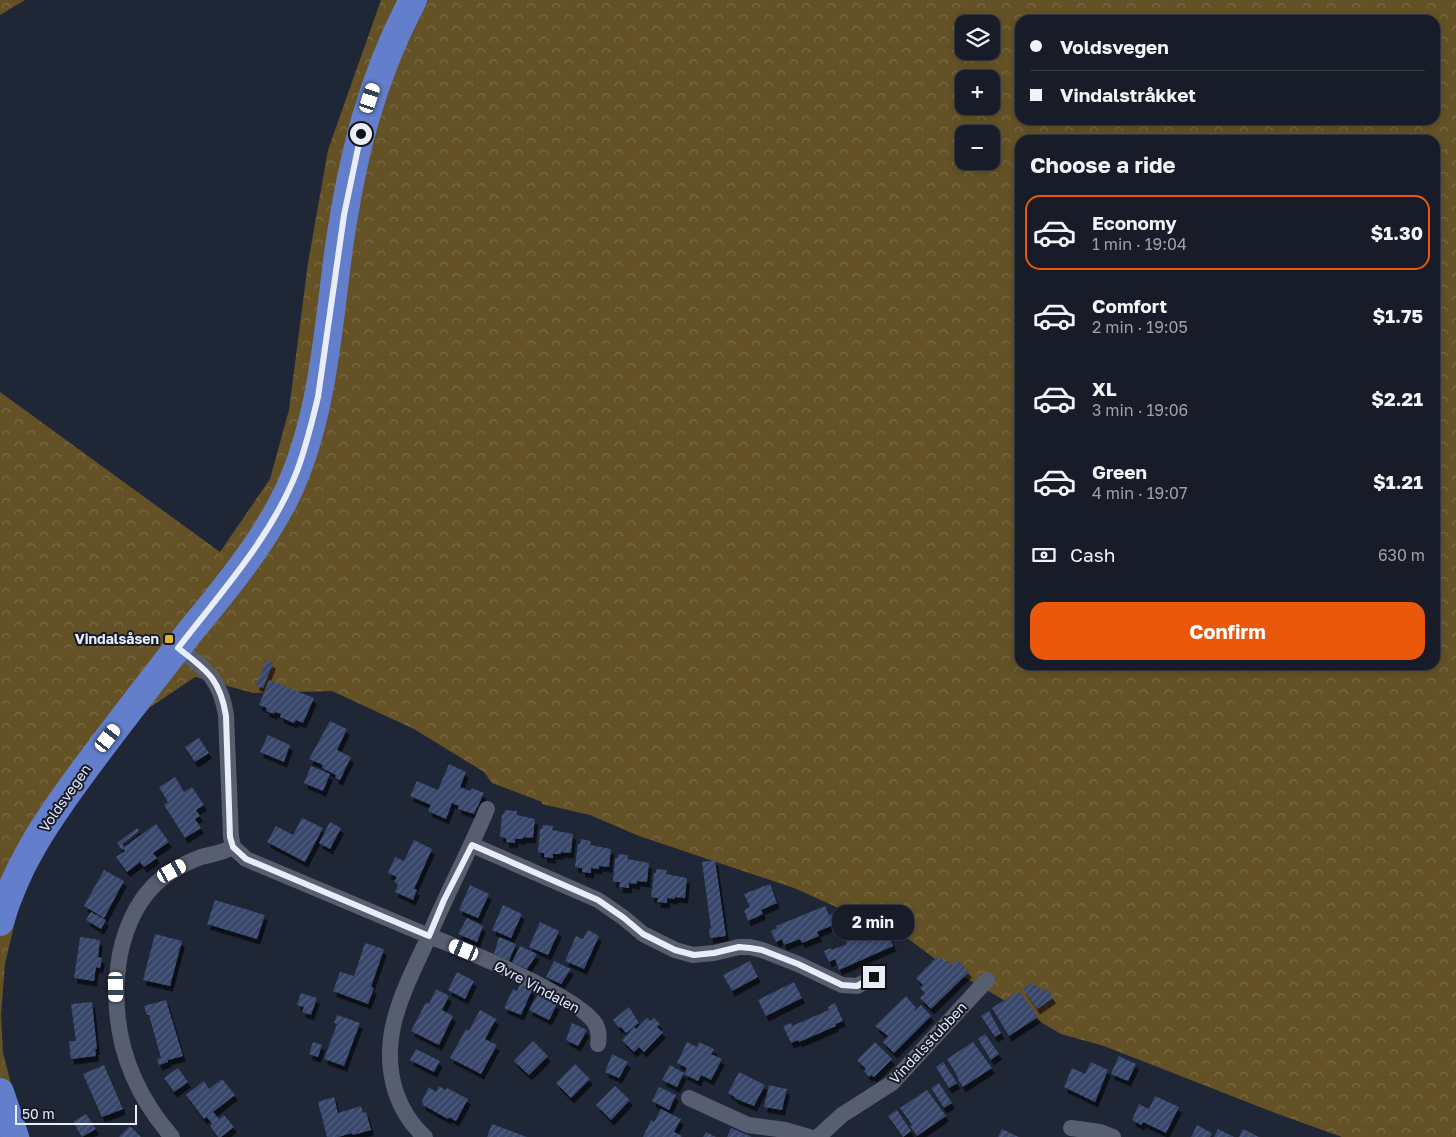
<!DOCTYPE html>
<meta charset="utf-8">
<style>
:root{--surface:#171c28;--page:#202530;--text:#f1f3f6;--muted:#9ea1a8;--line:#363a45;--accent:#ea580c}
body{margin:0;font-family:"Golos Text",sans-serif;background:var(--page);color:var(--text);height:100vh;display:flex;flex-direction:column;font-size:19px;white-space:nowrap}
*{box-sizing:border-box;margin:0}
p{font-size:16px;color:var(--muted)}
.icon{flex:none;width:28px;height:28px;fill:none;stroke:currentColor;stroke-width:2;stroke-linecap:round;stroke-linejoin:round}
.map{position:relative;flex:1;overflow:hidden}
.side{position:absolute;left:1015px;top:135px;width:425px;height:535px;display:flex;flex-direction:column;background:var(--surface);border-radius:15px;box-shadow:0 2px 8px #0003,0 0 0 1px var(--line)}
.side>*{flex:none}
.guide{position:absolute;left:1015px;top:15px;width:425px;height:110px;border-radius:15px;box-shadow:0 2px 8px #0003,0 0 0 1px var(--line);display:grid;align-content:center;height:110px;padding:0 15px;background:var(--surface)}
.controls{position:absolute;left:955px;top:15px;display:grid;gap:10px}
.controls a{display:grid;place-items:center;width:45px;height:45px;border-radius:10px;background:var(--surface);box-shadow:0 2px 8px #0003,0 0 0 1px var(--line);font-size:25px}
.scale{position:absolute;left:15px;bottom:12px;width:122px;box-sizing:border-box;padding-left:5px;border:2px solid #e8edf8;border-top:0;font-size:14px;line-height:18px;white-space:nowrap;color:#e8edf8;-webkit-text-stroke:4px #161c2b;paint-order:stroke}
.end{position:absolute;width:22px;height:22px;margin:-11px;border:6px solid #e8edf8;background:#111;box-shadow:0 0 0 2px #111}
.from{border-radius:50%}
.bubble{position:absolute;height:35px;border-radius:15px;background:var(--surface);box-shadow:0 2px 8px #0003,0 0 0 1px var(--line);font-size:16px;font-weight:700;line-height:35px;text-align:center}
.car{position:absolute;width:15px;height:30px;margin:-15px -8px;border-radius:6px;box-shadow:0 0 4px 1px #0007;background:linear-gradient(#fff 24%,#345 0 40%,#fff 0 76%,#345 0 86%,#fff 0)}
.guide b{display:flex;align-items:center;gap:18px;height:48px;font-size:19px}
.guide b+b{border-top:1px solid var(--line)}
.guide i{width:12px;height:12px;background:var(--text)}
ul{padding:0;list-style:none}
li{display:flex;align-items:center;gap:15px;height:75px;margin:0 10px 8px;padding:0 5px;border:2px solid transparent;border-radius:15px}
li div{flex:1}
li b{display:block;font-size:19px}
li em{font-style:normal;font-weight:700}
li.selected{border-color:var(--accent)}
li>.icon{width:45px;height:45px;stroke-width:1.5}
h2{padding:0 15px;font-size:22px;line-height:60px}
.pay{display:flex;align-items:center;gap:12px;height:55px;padding:0 15px;font-size:19px}
.pay p{margin-inline-start:auto}
.primary-button{display:flex;gap:10px;margin-top:auto;padding:10px 15px}
.primary-button a{flex:1;height:58px;border-radius:15px;background:var(--accent);color:#fff;font-size:20px;font-weight:700;line-height:58px;text-align:center}
.map>svg:first-child{display:block}
</style>
<div class="map">
<svg width="1456" height="1137" viewBox="0 0 1456 1137">
<defs>
<pattern id="forest-crowns" width="20" height="18" patternUnits="userSpaceOnUse" patternTransform="scale(1.25)"><rect width="20" height="18" fill="#645226"/><path d="M2 6a3 3 0 1 1 6 0M12 15a3 3 0 1 1 6 0" fill="none" stroke="#7a6b46"/></pattern>
<pattern id="building-hatch" width="6" height="6" patternUnits="userSpaceOnUse" patternTransform="scale(1.25)"><rect width="6" height="6" fill="#37466b"/><path d="M-1 1l2-2M0 6l6-6M5 7l2-2" fill="none" stroke="#546181"/></pattern>
<filter id="shadow"><feDropShadow dx="3" dy="5.5" stdDeviation="0" flood-color="#0009"/></filter>
</defs>
<rect width="100%" height="100%" fill="#1f2635"/>
<path fill="url(#forest-crowns)" fill-rule="evenodd" d="M0,0h25l-25,15z
M381,0h1075v1137h-114l-64,-23 -174,-68 -43,-12 -122,-72 -29,-22 -116,-52 -155,-52 -49,-21 -48,-11v-2l-50,-19 -8,-11 -70,-43 -82,-38 -79,2 -58,-16 -46,31 -62,76 -46,71 -24,58 -12,51 -4,51 2,38 12,46 15,38h-30v-745l220,160 50,-73 19,-69 19,-147 20,-113zM1020,20h415v100h-415zM964,24h27v27h-27zM964,79h27v27h-27zM964,134h27v27h-27zM1020,140h415v525h-415z"/>
<path fill="url(#building-hatch)" filter="url(#shadow)" d="M266,660l7,3 -10,25 -7,-3z
M269,680l45,18 -11,25 -7,-3 -2,3 -14,-6 1,-3 -6,-2 -1,2 -8,-3 1,-3 -8,-3z
M330,721l17,8 -10,21 14,7 -11,23 -5,-2 1,-3 -14,-7 1,-3 -14,-6z
M268,735l22,10 -6,17 -24,-10z
M199,738l10,15 -14,9 -10,-15z
M449,764l17,8 -6,15 10,4 2,-3 12,5 -10,21 -16,-5 1,-3 -7,-3 -6,16 -18,-8 3,-6 -21,-9 7,-15 21,9z
M311,766l19,8 -7,17 -19,-8z
M175,777l9,15 8,-5 12,18 -8,5 4,6 -5,3 6,9 -16,10 -21,-33 4,-3 -9,-15z
M505,810l12,1v4l18,4 -2,19 -10,-1v2h-8v4l-9,-1v-4l-6,-1 2,-23h2z
M302,818l21,10 -18,34 -38,-20 9,-16 17,9z
M330,822l11,6 -11,21 -11,-6z
M156,824l13,18 -16,11 4,5 -13,9 -4,-5 -13,10 -11,-15 9,-6 -1,-2 -2,1 -5,-7 20,-15 2,3 -17,13 2,3z
M543,825l10,1 -1,4 21,4 -2,19 -10,-1v2h-8v4l-9,-1v-4l-6,-1 2,-23h2z
M581,839l10,2 -1,4 21,4 -2,18 -10,-1v3l-8,-1v5l-9,-1v-4l-7,-1 3,-23h2z
M414,840l18,9 -18,40 3,1 -4,10 -18,-8 3,-8 -4,-2 3,-5 -9,-4 7,-16 9,4z
M618,854l10,1 -1,4 22,4 -2,19 -10,-1v3l-8,-1v5l-10,-1 1,-5h-7l2,-24h3z
M715,860l11,76 -16,2 -1,-9 2,-1 -9,-66z
M656,869l11,1 -1,4 21,4 -2,20 -10,-1v2l-8,-1v5l-10,-1 1,-4 -7,-1 3,-24h2z
M104,870l20,11 -20,37 -20,-12z
M770,884l7,19 -16,7 2,4 -15,7 -4,-11 6,-3 -6,-13z
M470,885l19,9 -11,24 -19,-8z
M215,900l50,15 -8,24 -50,-15z
M503,905l19,9 -11,24 -19,-8z
M825,906l4,9 7,-3 4,10 -23,10 2,4 -17,7 -2,-4 -16,6 -2,-6 -6,3 -5,-11 6,-3 -1,-2z
M91,912l15,8 -5,9 -15,-9z
M467,918l16,8 -6,16 -19,-8z
M540,922l19,9 -11,24 -19,-8z
M588,930l11,6 -15,33 -19,-8 11,-25 7,3z
M880,930l3,8 6,-3 4,11 -54,24 -4,-11 -6,3 -5,-11 7,-3 1,2 15,-6 -2,-5 17,-6 2,4z
M155,934l27,7 -12,45 -27,-6z
M80,937l20,3 -2,17 4,1 -2,10 -4,-1 -2,14 -20,-3z
M499,937l17,7 -7,17 -15,-7z
M365,943l19,6 -13,38 3,1 -6,16 -35,-13 7,-19 14,4z
M520,946l17,8 -10,15 -15,-7z
M938,956l7,6 2,-2 6,5 5,-5 11,12 -38,37 -11,-11 5,-5 -5,-5 3,-3 -7,-7z
M554,961l17,8 -10,15 -15,-7z
M750,961l8,16 -26,14 -9,-16z
M457,972l17,9 -9,18 -17,-9z
M794,982l8,16 -36,18 -8,-16z
M1032,983l12,8 3,-2 6,9 -16,11 -14,-20z
M520,984l12,6 -11,25 -17,-7 9,-19 4,2z
M436,989l13,7 -7,14 11,6 -14,29 -28,-14 15,-29 3,2z
M1019,991l19,26 -29,19 -17,-28z
M301,993l16,5 -6,17 -9,-3 2,-5 -7,-2z
M538,994l19,10 -8,16 -20,-10z
M906,996l10,12 -2,4 7,-7 10,11 -37,37 -11,-11 5,-6 -13,-10z
M166,1000l17,56 -15,4v2l-9,3 -2,-6 4,-1 -12,-43h-2l-3,-9z
M92,1002l5,47h-2l1,7 -25,3 -2,-18h7l-5,-37z
M835,1003l8,18 -8,3 1,2 -37,16 -1,-2 -7,3 -8,-17 8,-3 1,3 37,-16 -1,-3z
M629,1007l10,16 -13,10 -5,-6 -2,1 -6,-8z
M480,1010l16,9 -11,20 12,6 -16,29 -31,-16 16,-29 3,2z
M989,1011l12,22 -6,4 -14,-21z
M337,1015l23,8 -16,43 -20,-7 13,-35 -3,-1z
M647,1018l4,3 3,-3 6,6 -3,3 6,5 -19,20 -5,-5 -5,5 -12,-12 12,-13 2,2z
M572,1023l15,7 -9,16 -12,-6z
M985,1034l14,20 -8,6 -13,-21z
M533,1041l15,15 -19,19 -15,-14z
M313,1042l9,3 -4,12 -9,-3z
M687,1042l10,5 2,-5 15,7 -3,5 11,5 -11,21 -10,-5 -3,6 -14,-7 3,-6 -10,-5z
M875,1042l17,17 -18,18 -3,-2 -2,2 -5,-6 2,-2 -9,-9z
M973,1042l19,26 -29,19 -6,-9 1,-1 -11,-18z
M416,1049l24,12 -6,11 -24,-12z
M612,1054l16,8 -9,16 -14,-6z
M1119,1056l17,8 -8,17 -17,-7z
M943,1062l14,21 -8,5 -13,-21z
M1091,1062l17,8 -13,32 -31,-15 8,-19 13,6z
M575,1064l15,15 -19,19 -15,-15z
M104,1065l19,44 -21,8 -19,-43z
M670,1065l14,8 -7,14 -15,-7z
M178,1068l10,14 -14,10 -10,-14z
M739,1072l26,13 -11,21 -20,-8 1,-1 -7,-4z
M222,1079l13,16 -22,17 6,7 5,-4 10,12 -13,10h-3l-8,-11 2,-2 -5,-7 -3,2 -18,-24 18,-14 5,8z
M939,1083l13,20 -8,5 -13,-20z
M769,1085l18,4 -5,21 -18,-3z
M439,1086l6,4 2,-2 21,11 -12,22 -7,-4 -1,2 -25,-14 -1,-4 7,-14 7,5z
M615,1086l15,14 -19,20 -15,-15z
M659,1087l17,8 -7,15 -17,-9z
M927,1090l19,26 -29,20 -7,-10 2,-1 -12,-17z
M1155,1096l24,11 -13,26 -23,-11 -2,3 -9,-5 7,-16 10,5z
M334,1097l4,16 23,-7 2,7 3,-1 5,18 -18,5 -1,-2 -14,4h-11l-9,-35z
M661,1109l20,10 -7,13 8,4 -1,1h-38l8,-17 3,2z
M897,1110l14,21 -8,6 -15,-21z
M86,1114l10,15 -14,8 -9,-15z
M492,1124l35,13h-40z
M1197,1125l15,8 -2,4h-19z
M130,1126l11,11h-22z
M731,1128l21,9h-25z
M1002,1129l17,8h-21z
M1218,1129l16,8h-20z
M1243,1129l16,8h-20z
M706,1132l10,5h-13z"/>
<g fill="none" stroke-linecap="round" stroke-linejoin="round">
<path stroke="#575e70" stroke-width="16" d="M178,648c28,21 42,30 48,67l5,122 2,10 13,12 183,77c18,-43 40,-84 58,-127
M472,845l126,55 26,18 19,16 32,16 18,5 21,-2 25,-6h11l12,3 36,14 44,21 15,1 17,-9
M689,1098l59,27 37,5 24,7
M1071,1128l29,4 13,5
M172,1137c-46,-53 -64,-113 -52,-183 6,-28 18,-56 41,-75 12,-9 26,-17 40,-22 11,-3 21,-4 32,-10
M425,1137c-14,-12 -23,-27 -29,-44 -19,-58 10,-106 33,-157 34,13 152,61 167,89 3,6 3,13 2,19
M818,1137l24,-22 50,-32 95,-103"/>
<path stroke="#637fcc" stroke-width="28" d="M0,922c15,-54 46,-100 79,-145 35,-48 73,-96 110,-144 36,-44 73,-88 98,-139 36,-76 41,-166 52,-247 13,-89 32,-168 74,-247
M0,1092l15,45"/>
</g>
<g fill="none" stroke-linecap="round" stroke-linejoin="round">
<path stroke="#e8edf8" stroke-width="6" d="M361,134l-17,81 -26,182c-6,25 -12,50 -21,74 -26,67 -76,121 -119,177 28,22 42,30 48,68l4,121 3,10 13,12 183,77 15,-36 28,-55 126,55 26,18 19,16 32,16 19,5 20,-2 25,-6 11,1 12,2 36,14 44,21 15,1 17,-9"/>
</g>
<rect fill="#deb133" stroke="#161c2b" stroke-width="2" x="164" y="634" width="10" height="10" rx="2.5"/>
<g text-anchor="middle" stroke-width="4" stroke-linejoin="round" paint-order="stroke">
<g font-size="14" font-weight="bold" fill="#e8edf8" stroke="#161c2b" text-anchor="end">
<text x="159" y="644">Vindalsåsen</text>
</g>
<g font-size="14" fill="#e8edf8" stroke="#161c2b">
<text transform="translate(65 798) rotate(-55)" y="5">Voldsvegen</text>
<text transform="translate(537 987) rotate(28)" y="5">Øvre Vindalen</text>
<text transform="translate(928 1043) rotate(-47)" y="5">Vindalsstubben</text>
</g>
</g>
</svg>
<div class="controls">
<a><svg class="icon" aria-label="layers" viewBox="0 0 24 24"><path d="M12 4l9 5-9 5-9-5zM3 14l9 5 9-5"/></svg></a>
<a>+</a>
<a>−</a>
</div>
<div class="scale">50 m</div>
<i class="end from" style="left:361px;top:134px"></i>
<i class="end" style="left:874px;top:977px"></i>
<div class="bubble" style="left:832px;top:905px;width:82px">2 min</div>
<i class="car" style="left:370px;top:98px;rotate:18deg"></i>
<i class="car" style="left:108px;top:738px;rotate:38deg"></i>
<i class="car" style="left:172px;top:871px;rotate:61deg"></i>
<i class="car" style="left:464px;top:950px;rotate:292deg"></i>
<i class="car" style="left:116px;top:987px;rotate:179deg"></i>
<div class="guide">
<b><i class="from"></i>Voldsvegen</b>
<b><i></i>Vindalstråkket</b>
</div>
<section class="side">
<h2>Choose a ride</h2>
<ul>
<li class="selected"><svg class="icon" aria-label="car" viewBox="0 0 24 24"><path d="M5 17H2v-5l4-1 3-4h7l3 4 3 1v5h-3M9 17h6M6 11h13"/><circle cx="7" cy="17" r="2"/><circle cx="17" cy="17" r="2"/></svg><div><b>Economy</b><p>1 min · 19:04</p></div><em>$1.30</em></li>
<li><svg class="icon" aria-label="car" viewBox="0 0 24 24"><path d="M5 17H2v-5l4-1 3-4h7l3 4 3 1v5h-3M9 17h6M6 11h13"/><circle cx="7" cy="17" r="2"/><circle cx="17" cy="17" r="2"/></svg><div><b>Comfort</b><p>2 min · 19:05</p></div><em>$1.75</em></li>
<li><svg class="icon" aria-label="car" viewBox="0 0 24 24"><path d="M5 17H2v-5l4-1 3-4h7l3 4 3 1v5h-3M9 17h6M6 11h13"/><circle cx="7" cy="17" r="2"/><circle cx="17" cy="17" r="2"/></svg><div><b>XL</b><p>3 min · 19:06</p></div><em>$2.21</em></li>
<li><svg class="icon" aria-label="car" viewBox="0 0 24 24"><path d="M5 17H2v-5l4-1 3-4h7l3 4 3 1v5h-3M9 17h6M6 11h13"/><circle cx="7" cy="17" r="2"/><circle cx="17" cy="17" r="2"/></svg><div><b>Green</b><p>4 min · 19:07</p></div><em>$1.21</em></li>
</ul>
<div class="pay"><svg class="icon" aria-label="cash" viewBox="0 0 24 24"><path d="M3 7h18v10H3z"/><circle cx="12" cy="12" r="2"/></svg>Cash<p>630 m</p></div>
<div class="primary-button"><a>Confirm</a></div>
</section>
</div>
